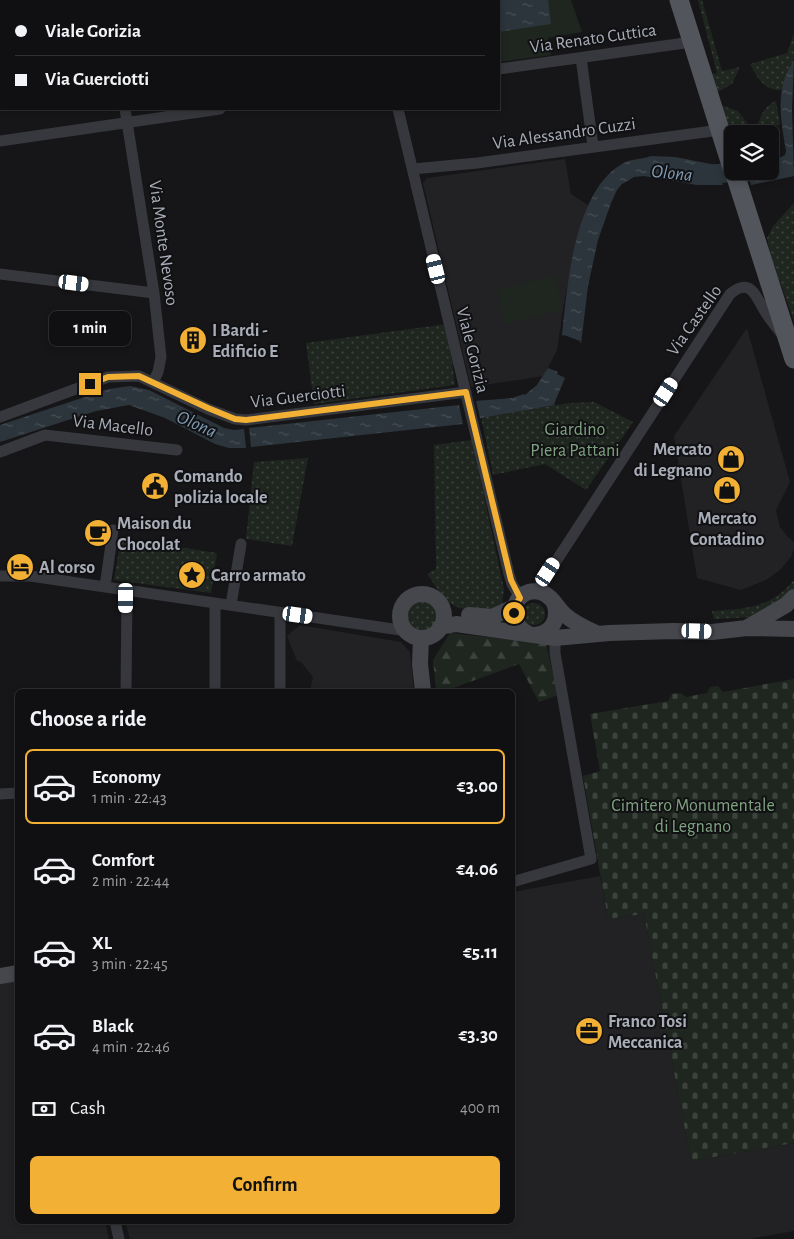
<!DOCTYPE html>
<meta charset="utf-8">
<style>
:root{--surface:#101012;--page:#19191b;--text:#f1f3f6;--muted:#9c9d9f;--line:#303032;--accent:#f2b134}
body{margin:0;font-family:"Alegreya Sans",sans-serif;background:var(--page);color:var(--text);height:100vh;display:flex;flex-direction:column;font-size:19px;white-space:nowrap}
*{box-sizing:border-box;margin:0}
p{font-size:16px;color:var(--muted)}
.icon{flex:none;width:28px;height:28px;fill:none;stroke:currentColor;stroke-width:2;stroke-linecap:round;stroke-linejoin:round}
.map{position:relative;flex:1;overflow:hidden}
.drawer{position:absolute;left:15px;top:689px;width:500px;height:535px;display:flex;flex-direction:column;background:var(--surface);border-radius:8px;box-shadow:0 2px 8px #0003,0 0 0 1px var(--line)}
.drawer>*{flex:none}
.hud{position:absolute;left:0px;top:0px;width:500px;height:110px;box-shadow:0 2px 8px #0003,0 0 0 1px var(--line);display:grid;align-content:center;height:110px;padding:0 15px;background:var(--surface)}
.fabs{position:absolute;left:724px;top:125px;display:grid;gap:10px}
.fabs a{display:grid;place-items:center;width:55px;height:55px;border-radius:8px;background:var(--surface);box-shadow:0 2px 8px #0003,0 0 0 1px var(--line);font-size:25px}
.end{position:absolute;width:22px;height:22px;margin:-11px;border:6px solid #f2b134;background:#111;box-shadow:0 0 0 2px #111}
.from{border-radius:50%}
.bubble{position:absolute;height:35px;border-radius:8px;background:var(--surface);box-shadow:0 2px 8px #0003,0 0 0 1px var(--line);font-size:16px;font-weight:600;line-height:35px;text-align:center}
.car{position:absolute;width:15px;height:30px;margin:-15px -8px;border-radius:6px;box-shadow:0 0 4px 1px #0007;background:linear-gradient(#fff 24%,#345 0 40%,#fff 0 76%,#345 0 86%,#fff 0)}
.hud b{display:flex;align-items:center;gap:18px;height:48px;font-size:19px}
.hud b+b{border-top:1px solid var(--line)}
.hud i{width:12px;height:12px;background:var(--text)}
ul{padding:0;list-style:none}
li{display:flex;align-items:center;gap:15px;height:75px;margin:0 10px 8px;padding:0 5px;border:2px solid transparent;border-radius:8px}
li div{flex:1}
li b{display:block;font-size:19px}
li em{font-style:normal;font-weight:600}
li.on{border-color:var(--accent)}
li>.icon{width:45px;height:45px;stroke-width:1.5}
h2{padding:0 15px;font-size:22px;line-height:60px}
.pay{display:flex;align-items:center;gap:12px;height:55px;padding:0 15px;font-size:19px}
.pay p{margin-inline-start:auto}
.action{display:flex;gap:10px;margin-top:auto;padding:10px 15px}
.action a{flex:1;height:58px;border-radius:8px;background:var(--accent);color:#111;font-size:20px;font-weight:600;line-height:58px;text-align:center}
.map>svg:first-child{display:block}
</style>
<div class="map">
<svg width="794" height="1239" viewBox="0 0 794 1239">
<defs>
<pattern id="green-dots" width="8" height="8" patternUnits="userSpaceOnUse" patternTransform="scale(1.25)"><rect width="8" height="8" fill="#1e261f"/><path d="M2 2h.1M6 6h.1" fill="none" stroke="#3c433d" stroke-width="1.8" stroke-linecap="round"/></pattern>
<pattern id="forest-firs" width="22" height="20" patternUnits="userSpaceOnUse" patternTransform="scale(1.25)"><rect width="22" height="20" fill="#1e261f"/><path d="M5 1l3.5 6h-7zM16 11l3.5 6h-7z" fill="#3c433d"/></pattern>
<pattern id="cemetery-stones" width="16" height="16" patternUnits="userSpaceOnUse" patternTransform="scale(1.25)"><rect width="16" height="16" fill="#1e261f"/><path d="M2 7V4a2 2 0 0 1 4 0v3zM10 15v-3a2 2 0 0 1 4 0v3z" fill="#3c433d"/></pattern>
<pattern id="water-ripples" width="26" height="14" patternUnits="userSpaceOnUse" patternTransform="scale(1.25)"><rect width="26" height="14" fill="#2c353c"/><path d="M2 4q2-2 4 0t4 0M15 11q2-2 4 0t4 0" fill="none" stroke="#485056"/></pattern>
</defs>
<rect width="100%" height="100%" fill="#161618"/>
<path fill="#222225" d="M565,159l6,35 17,11 -12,38 -12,60 -7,47 -13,26 -73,11 -48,-204 4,-5z
M747,328l43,154 -14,28 4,17 7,9 7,6v7l-3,8 -11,13 -14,10 -25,10 -44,-12 -23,-142z
M300,625l101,17 9,10 4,39h-104l3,-14 -12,-15 -4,-1 -10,-25z
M600,876l8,43 36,-5 47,247 103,-18v88l-45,8h-619l-5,-18h387l1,-329z
M17,981l1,240h87l4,18h-109v-255z"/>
<path fill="url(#green-dots)" d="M698,0h4l20,71 18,-4 -8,17 -16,9 -5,-19 6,-1z
M794,33v28l-4,7 -8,22c-17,1 -25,-12 -32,-26l37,-11z
M776,101l4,24 -23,2c4,-13 7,-20 19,-26z
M720,105l18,6 13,17 -23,2z
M794,203v118l-23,-64 -4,-19 6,-12z
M447,324l8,61 -141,19 -8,-61z
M594,402l39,20 -47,68 -41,-26 -52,11 -12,-58 88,-14z
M472,440l32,149 -2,15c-7,6 -12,6 -21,6 -34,1 -36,-12 -54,-36l9,-5v-4l-2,-120z
M308,458l-16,88 -46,-7 8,-77z
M121,538l96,15 -6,40 -97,-13z
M794,580v12l-41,25 -39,2 -2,-8c34,-2 59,-3 82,-31z
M404 617a17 17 0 1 1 34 0a17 17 0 1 1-34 0Z
M523 614a11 11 0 1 1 22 0a11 11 0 1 1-22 0Z"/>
<path fill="url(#forest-firs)" d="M450,633l96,10 12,52 -19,7 -20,-38 -74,27h-9l-3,-31z"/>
<path fill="url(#cemetery-stones)" d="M794,679v464l-103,18 -47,-247 -36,5 -25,-143 17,-5 -10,-57 78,-13 4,-7 9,-1 5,4 21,-4 3,-6 8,-1 5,6z"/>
<path fill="#1e261f" d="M396,0h175l11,32 -34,6 3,17 -52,7v-61z
M556,275l6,35 -57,14 -8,-34z"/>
<path fill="url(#water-ripples)" d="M504,0h44l3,24 -52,8v-31h-3z
M794,61l-2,49 2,66 -43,9 -4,-14h23v-8l15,-8 1,-4c-5,-30 -12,-63 8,-90z
M651,156l24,1 41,8 7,20h-25l-54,-9 -10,1 -12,7 -5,6 -6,13 -13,37 -10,46 -7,58 -1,-3 -16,-6 -2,1c5,-49 12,-145 60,-172 9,-6 20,-4 29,-8z
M548,368l10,4 -1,2 8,4 -11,26 1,1 -75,13 -4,-17 36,-3 12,-4 1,1 12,-10z
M130,386l19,4 75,38 10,2 10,-1 2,19h-17l-14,-4 -50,-26 -36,-13 -33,6 -96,31v-17l109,-36z
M459,405l4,19 -212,23 -2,-19z"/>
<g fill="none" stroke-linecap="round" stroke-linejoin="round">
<path stroke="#2c353c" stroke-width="19" d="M694,175l67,-4"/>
<path stroke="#37383d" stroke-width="11" d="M108,0v1
M368,0v1
M241,1l8,-1
M0,35h1
M581,58l12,88
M499,69l193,-27
M125,109l29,184 7,64 -3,15 -5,10
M398,109l111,465 3,10 8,13
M0,141l220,-32
M413,169l64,-6 243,-33
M0,274l154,19
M0,417l108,-40 31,-1 69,33 27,10 11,1 220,-28
M0,452l45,-17 132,15
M0,576h30l377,55
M105,587l8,-57
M536,592l194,-298c22,-18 26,4 36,19 4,7 10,13 14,19
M231,605l10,-61
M126,691l1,-101
M215,691v-88
M280,691v-78
M0,794l18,-1
M512,882l79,-23 -36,-206v-15
M115,1221l4,18"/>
<path stroke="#45474d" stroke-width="16" d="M400 616a22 22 0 1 1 44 0a22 22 0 1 1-44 0Z
M469,615l23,2 22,-10
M440,627l16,-3 99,14 54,-5 64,-2 39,1 35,-4 47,1
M748,627l38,-22 8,-8
M529,634c-26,-12 -15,-48 11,-42 12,3 17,16 25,23 9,8 20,13 31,18
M535,635c17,-2 25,-16 19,-32
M421,638l-1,26 3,27
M0,976l18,-3"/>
<path stroke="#53555c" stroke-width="19" d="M679,0l53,168
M734,171l60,188"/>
</g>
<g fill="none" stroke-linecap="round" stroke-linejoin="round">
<path stroke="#f2b134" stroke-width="6" d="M90,384l18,-7 31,-1 69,32 27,11 11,1 220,-28 45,188 9,18 -6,9v6"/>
</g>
<defs>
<g id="building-disc" transform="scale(1.4375)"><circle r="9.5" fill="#f2b134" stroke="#111113"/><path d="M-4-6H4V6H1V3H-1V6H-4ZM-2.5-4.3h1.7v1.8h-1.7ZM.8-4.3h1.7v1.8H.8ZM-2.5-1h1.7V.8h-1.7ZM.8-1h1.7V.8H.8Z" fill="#111"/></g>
<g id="shop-disc" transform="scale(1.4375)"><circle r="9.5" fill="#f2b134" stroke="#111113"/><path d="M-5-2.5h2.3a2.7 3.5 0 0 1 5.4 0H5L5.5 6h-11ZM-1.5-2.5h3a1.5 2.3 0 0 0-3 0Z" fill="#111"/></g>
<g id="civic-disc" transform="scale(1.4375)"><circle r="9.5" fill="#f2b134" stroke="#111113"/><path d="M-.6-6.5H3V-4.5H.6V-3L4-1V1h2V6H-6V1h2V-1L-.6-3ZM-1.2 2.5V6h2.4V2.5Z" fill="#111"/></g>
<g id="cafe-disc" transform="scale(1.4375)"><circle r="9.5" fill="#f2b134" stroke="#111113"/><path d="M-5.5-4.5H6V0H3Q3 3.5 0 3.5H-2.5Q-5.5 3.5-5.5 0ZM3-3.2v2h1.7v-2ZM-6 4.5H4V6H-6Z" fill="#111"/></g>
<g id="hotel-disc" transform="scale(1.4375)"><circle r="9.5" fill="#f2b134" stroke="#111113"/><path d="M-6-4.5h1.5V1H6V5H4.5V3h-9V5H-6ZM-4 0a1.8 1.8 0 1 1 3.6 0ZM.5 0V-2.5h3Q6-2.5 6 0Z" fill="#111"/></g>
<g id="sight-disc" transform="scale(1.4375)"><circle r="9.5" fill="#f2b134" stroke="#111113"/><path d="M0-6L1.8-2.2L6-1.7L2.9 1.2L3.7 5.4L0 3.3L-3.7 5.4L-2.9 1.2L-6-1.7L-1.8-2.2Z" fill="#111"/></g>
<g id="office-disc" transform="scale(1.4375)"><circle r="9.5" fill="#f2b134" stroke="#111113"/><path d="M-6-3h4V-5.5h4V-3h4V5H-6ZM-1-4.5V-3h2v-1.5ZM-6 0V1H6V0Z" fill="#111"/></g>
</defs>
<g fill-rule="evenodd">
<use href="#building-disc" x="193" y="340"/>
<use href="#shop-disc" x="731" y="459"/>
<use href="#civic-disc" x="155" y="486"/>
<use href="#shop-disc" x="727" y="490"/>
<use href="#cafe-disc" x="98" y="533"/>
<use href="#hotel-disc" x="20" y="567"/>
<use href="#sight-disc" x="192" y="575"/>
<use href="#office-disc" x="589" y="1031"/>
</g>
<g text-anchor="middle" stroke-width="4" stroke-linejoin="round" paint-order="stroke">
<g font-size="18" fill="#a8adb8" stroke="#111113">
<text transform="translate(593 38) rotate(-8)" y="6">Via Renato Cuttica</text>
<text transform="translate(564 133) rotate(-8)" y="6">Via Alessandro Cuzzi</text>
<text transform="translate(164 243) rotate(82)" y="6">Via Monte Nevoso</text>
<text transform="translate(694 320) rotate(-55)" y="6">Via Castello</text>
<text transform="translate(473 350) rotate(76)" y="6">Viale Gorizia</text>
<text transform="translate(298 396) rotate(-7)" y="6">Via Guerciotti</text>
<text transform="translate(113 425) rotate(7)" y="6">Via Macello</text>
</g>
<g font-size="18" font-weight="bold" fill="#a8adb8" stroke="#111113" text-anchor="start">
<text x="212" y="336">I Bardi -<tspan x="212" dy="21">Edificio E</tspan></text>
<text x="712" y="455" text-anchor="end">Mercato<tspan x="712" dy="21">di Legnano</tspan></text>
<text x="174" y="482">Comando<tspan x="174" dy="21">polizia locale</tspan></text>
<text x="727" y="524" text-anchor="middle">Mercato<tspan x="727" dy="21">Contadino</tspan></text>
<text x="117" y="529">Maison du<tspan x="117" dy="21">Chocolat</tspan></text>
<text x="39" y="573">Al corso</text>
<text x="211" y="581">Carro armato</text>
<text x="608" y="1027">Franco Tosi<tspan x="608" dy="21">Meccanica</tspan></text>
</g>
<g font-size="18" fill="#7fa381" stroke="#111113">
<text x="575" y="435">Giardino<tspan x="575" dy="21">Piera Pattani</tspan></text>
<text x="693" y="811">Cimitero Monumentale<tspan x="693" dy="21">di Legnano</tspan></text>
</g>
<g font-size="19" font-style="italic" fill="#7f9bb3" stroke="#111113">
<text transform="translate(672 172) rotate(6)" y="7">Olona</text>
<text transform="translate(197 423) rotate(24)" y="7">Olona</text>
</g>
</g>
</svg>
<div class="fabs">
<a><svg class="icon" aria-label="layers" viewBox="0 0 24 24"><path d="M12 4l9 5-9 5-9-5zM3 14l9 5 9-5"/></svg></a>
</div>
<i class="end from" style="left:514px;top:613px"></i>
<i class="end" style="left:90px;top:384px"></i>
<div class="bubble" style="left:49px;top:311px;width:82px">1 min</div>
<i class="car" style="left:436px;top:269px;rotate:346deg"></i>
<i class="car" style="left:74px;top:283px;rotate:97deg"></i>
<i class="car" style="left:666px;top:392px;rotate:33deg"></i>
<i class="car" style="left:548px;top:572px;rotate:33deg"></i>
<i class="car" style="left:126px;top:598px;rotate:180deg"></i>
<i class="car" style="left:298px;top:615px;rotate:98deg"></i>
<i class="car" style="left:697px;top:631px;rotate:92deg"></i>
<div class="hud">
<b><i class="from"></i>Viale Gorizia</b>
<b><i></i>Via Guerciotti</b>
</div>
<section class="drawer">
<h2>Choose a ride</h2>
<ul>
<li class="on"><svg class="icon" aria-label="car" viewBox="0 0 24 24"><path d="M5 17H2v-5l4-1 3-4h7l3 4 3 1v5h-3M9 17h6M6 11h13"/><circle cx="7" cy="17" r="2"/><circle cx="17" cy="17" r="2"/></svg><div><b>Economy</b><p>1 min · 22:43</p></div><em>€3.00</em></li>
<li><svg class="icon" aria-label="car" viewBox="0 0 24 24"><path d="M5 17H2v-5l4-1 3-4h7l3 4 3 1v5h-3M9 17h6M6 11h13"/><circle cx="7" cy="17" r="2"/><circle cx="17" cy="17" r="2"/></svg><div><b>Comfort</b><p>2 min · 22:44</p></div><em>€4.06</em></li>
<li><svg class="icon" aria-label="car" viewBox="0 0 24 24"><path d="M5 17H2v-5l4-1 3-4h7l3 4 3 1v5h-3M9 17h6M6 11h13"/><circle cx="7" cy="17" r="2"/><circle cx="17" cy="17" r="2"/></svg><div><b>XL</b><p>3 min · 22:45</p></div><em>€5.11</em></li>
<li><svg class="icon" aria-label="car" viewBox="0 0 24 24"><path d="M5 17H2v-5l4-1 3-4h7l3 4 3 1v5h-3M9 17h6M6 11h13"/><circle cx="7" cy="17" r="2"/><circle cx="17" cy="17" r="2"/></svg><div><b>Black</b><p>4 min · 22:46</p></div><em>€3.30</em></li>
</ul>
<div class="pay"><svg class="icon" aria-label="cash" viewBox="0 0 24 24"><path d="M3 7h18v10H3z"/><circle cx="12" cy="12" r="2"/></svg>Cash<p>400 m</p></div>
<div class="action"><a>Confirm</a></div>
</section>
</div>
